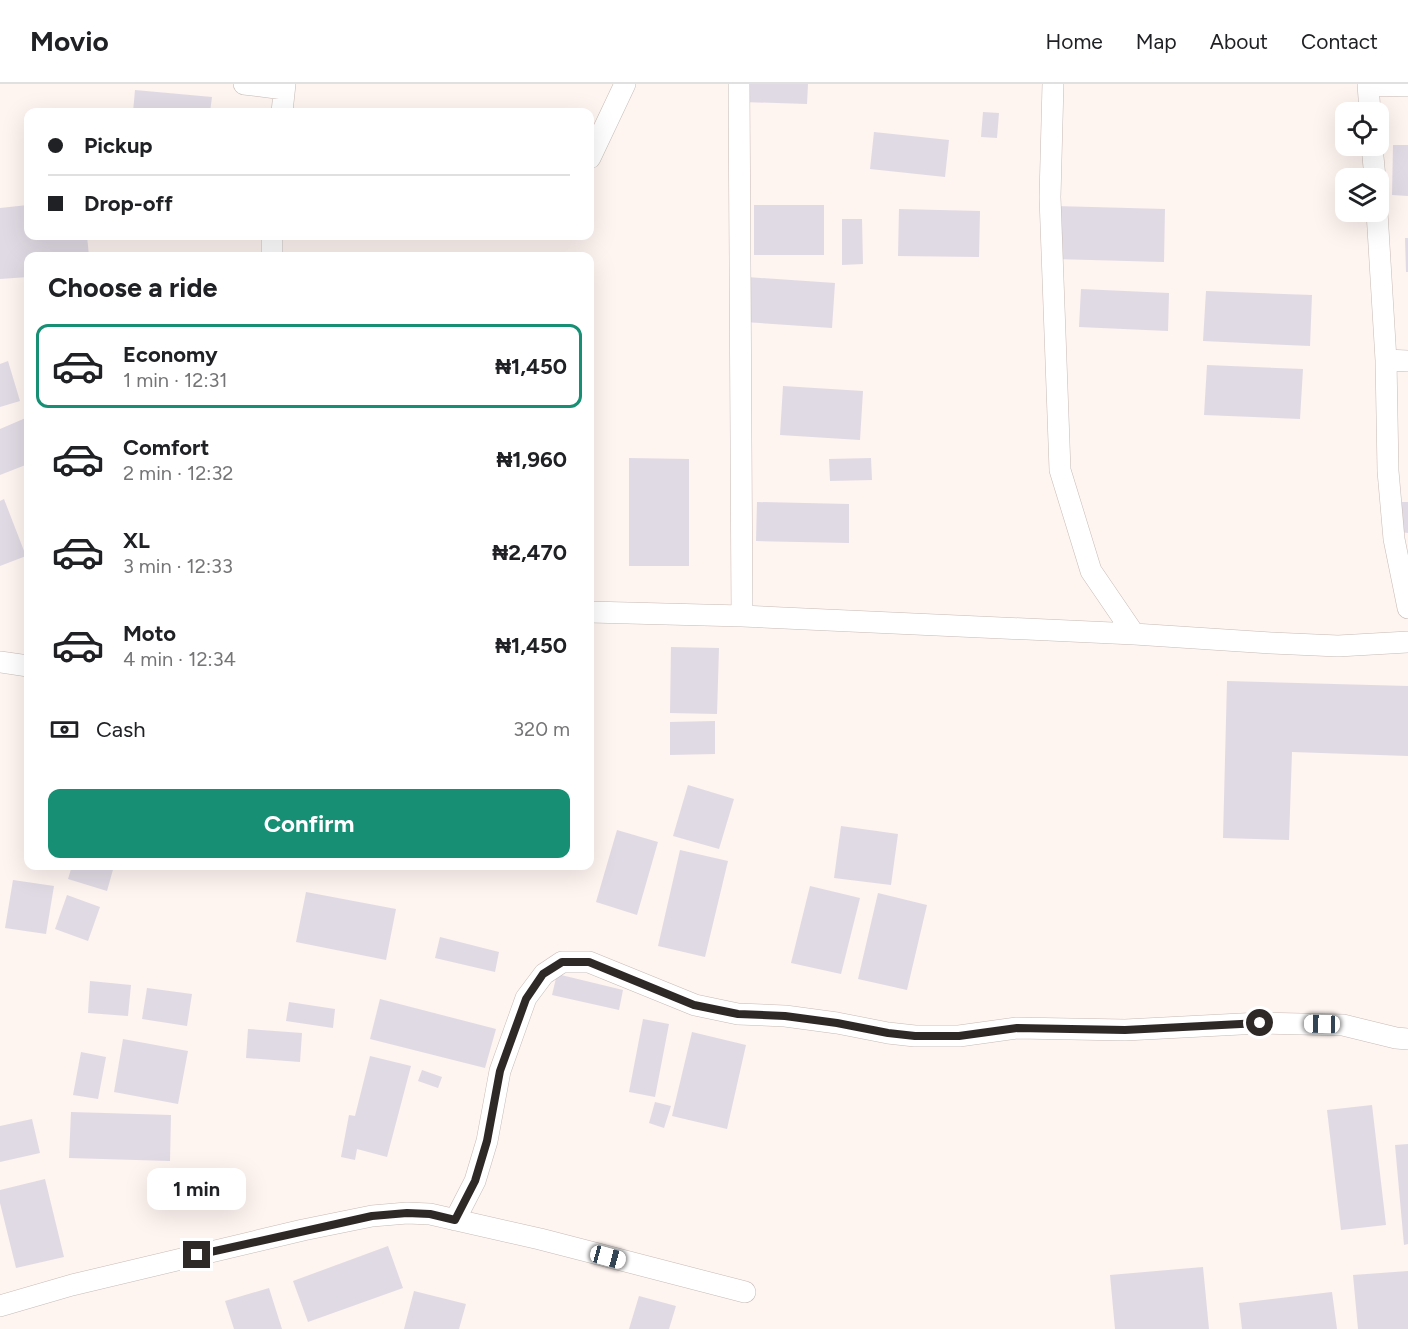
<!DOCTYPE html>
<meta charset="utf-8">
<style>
:root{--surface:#fff;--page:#f2f2f2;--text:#202124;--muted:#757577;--line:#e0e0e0;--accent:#178f74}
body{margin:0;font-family:Figtree,sans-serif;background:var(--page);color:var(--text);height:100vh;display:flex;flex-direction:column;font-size:22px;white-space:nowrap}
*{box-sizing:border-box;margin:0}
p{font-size:20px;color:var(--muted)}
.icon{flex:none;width:33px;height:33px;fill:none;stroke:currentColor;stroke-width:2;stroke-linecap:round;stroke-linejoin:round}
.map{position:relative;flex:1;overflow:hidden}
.panel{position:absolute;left:24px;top:168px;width:570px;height:618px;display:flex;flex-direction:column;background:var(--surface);border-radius:12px;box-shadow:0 6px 24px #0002}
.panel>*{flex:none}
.hud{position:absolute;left:24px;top:24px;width:570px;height:132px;border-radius:12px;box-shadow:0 6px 24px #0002;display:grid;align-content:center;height:132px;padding:0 24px;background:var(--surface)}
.buttons{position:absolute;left:1335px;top:18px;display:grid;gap:12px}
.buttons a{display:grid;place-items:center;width:54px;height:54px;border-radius:12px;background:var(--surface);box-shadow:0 6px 24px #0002;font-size:30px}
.end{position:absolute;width:27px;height:27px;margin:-14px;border:8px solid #2e2927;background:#fff;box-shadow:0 0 0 3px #fff}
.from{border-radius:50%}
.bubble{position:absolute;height:42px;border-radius:12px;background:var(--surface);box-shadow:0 6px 24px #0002;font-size:20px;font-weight:700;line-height:42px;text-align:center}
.car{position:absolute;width:18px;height:36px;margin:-18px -9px;border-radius:8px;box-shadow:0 0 4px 2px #0007;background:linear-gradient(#fff 24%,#345 0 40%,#fff 0 76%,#345 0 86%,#fff 0)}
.hud b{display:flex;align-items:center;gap:21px;height:57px;font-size:22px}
.hud b+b{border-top:2px solid var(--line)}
.hud i{width:15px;height:15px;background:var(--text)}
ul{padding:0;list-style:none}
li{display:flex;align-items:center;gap:18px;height:84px;margin:0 12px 9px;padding:0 12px;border:3px solid transparent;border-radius:12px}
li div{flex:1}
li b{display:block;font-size:22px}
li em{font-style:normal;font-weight:700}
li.active{border-color:var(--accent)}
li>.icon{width:54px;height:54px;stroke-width:1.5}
h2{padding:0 24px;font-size:27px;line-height:72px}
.pay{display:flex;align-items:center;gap:15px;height:66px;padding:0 24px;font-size:22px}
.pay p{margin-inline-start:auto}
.action{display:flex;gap:12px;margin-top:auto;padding:12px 24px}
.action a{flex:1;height:69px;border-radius:12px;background:var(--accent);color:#fff;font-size:24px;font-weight:700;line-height:69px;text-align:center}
header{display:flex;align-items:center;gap:36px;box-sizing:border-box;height:84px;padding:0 30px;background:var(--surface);border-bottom:2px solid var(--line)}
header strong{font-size:28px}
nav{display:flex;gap:33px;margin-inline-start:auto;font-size:21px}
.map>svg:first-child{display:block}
</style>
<header>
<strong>Movio</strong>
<nav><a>Home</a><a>Map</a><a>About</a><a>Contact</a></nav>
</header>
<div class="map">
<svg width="1408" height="1245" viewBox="0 0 1408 1245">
<rect width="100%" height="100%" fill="#fef4f0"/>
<path fill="#e0dae4" d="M743,0h65l-1,20 -64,-2z
M135,6l77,7 -2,15h-77z
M983,28l16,1 -2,25 -16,-1z
M874,48l75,8 -4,37 -75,-8z
M1393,61h15v51l-16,-1z
M28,121v31h59l2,20h-61v21l-28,2v-71z
M754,121h70v50h-70z
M1055,122l110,3 -1,53 -110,-3z
M899,125l81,2 -1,46 -81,-1z
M842,135h20l1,45 -21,1z
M1405,154h3v34h-2z
M747,193l88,6 -3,45 -88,-6z
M1081,205l88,4 -1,38 -89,-4z
M1206,207l106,4 -2,51 -107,-5z
M8,277l12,40 -20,6v-43z
M1207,281l96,4 -3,50 -96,-4z
M783,302l80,5 -3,49 -80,-5z
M28,333v47l-28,11v-46z
M629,374l60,1v107h-60z
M871,374l1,22 -42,1 -1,-22z
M4,415l22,57 -26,10v-65z
M757,418l92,2v39l-93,-2z
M1402,418h6v31l-7,-1z
M671,563l48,1 -2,66 -47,-1z
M1227,597l181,5v70l-116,-4 -3,88 -66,-2z
M715,637v33l-45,1v-33z
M688,701l46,14 -15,50 -46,-13z
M841,742l57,8 -7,51 -57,-7z
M617,746l41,12 -21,73 -41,-13z
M680,766l48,11 -23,96 -47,-11z
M72,782h42l-7,25 -39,-12z
M13,796l41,6 -8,48 -41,-6z
M810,802l50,12 -19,76 -50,-11z
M306,808l90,17 -10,51 -90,-18z
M878,809l49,12 -20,85 -49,-11z
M67,811l33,12 -12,34 -33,-12z
M440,853l59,15 -4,20 -60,-14z
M557,890l66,16 -4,20 -67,-15z
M90,897l41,4 -3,31 -40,-3z
M147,904l45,6 -5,32 -45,-7z
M380,915l116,30 -11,39 -115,-29z
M289,918l46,7 -2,19 -47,-7z
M643,935l26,5 -14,73 -26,-5z
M248,945l54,4 -2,29 -54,-4z
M692,948l54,13 -19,84 -55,-13z
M123,955l65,12 -10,53 -64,-12z
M81,968l25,5 -8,42 -25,-4z
M370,972l41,10 -24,91 -30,-8 -2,11 -14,-3 8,-42 6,1z
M422,986l20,7 -4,11 -20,-7z
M655,1018l16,4 -7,22 -15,-5z
M1372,1021l14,120 -45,5 -14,-120z
M71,1028l100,3 -1,46 -101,-3z
M32,1035l8,34 -40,9v-36z
M1408,1060v100l-4,1 -9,-100z
M45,1095l19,78 -48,11 -16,-65v-13z
M388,1162l15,42 -95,34 -15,-41z
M1203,1183l6,62h-94l-5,-54z
M1408,1187v58h-50l-5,-54z
M269,1204l13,41h-48l-9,-28z
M414,1207l52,13 -7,25h-55z
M1332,1208l5,37h-95l-3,-26z
M639,1212l37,10 -7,23h-40z"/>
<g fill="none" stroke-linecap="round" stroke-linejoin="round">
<g stroke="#c7bbb6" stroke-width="22">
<path id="minor" d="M244,0l40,5
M739,0l3,532
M1053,0l-3,113 10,273 31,101 43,63
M1368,0l2,28
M1368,1l40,1
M282,28l3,-28
M1372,62l3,32
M590,74l35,-74
M1377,128l9,148 2,111 6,68 14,69
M272,172v-20
M1386,276l22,1
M590,528l152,4 392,18 137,9 67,3 70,-4
M0,578l28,4
M455,1136l20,-39 12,-40 13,-70 26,-73 18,-24 18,-12h27l106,43 43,9 47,2 52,7 51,10 27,3h44l58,-8 108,2 135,-7 83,2 53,13 12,1
M0,1222l72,-21 231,-55 69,-14 35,-3 23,1 110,25 205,53"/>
</g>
<use href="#minor" stroke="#fff" stroke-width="21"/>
</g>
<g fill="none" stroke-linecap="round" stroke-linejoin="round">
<path stroke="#2e2927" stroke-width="8" d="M197,1171l175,-39 35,-3 23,1 25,6 20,-39 12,-40 13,-70 26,-72 17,-25 19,-12h27l105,43 44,9 47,2 52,7 51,10 27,3h44l58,-8 108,2 135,-7"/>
</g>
</svg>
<div class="buttons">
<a><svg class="icon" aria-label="locate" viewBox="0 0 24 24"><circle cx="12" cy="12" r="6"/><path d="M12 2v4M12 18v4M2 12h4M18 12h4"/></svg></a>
<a><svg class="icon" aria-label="layers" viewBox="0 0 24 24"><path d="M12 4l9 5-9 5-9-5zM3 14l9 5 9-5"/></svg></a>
</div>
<i class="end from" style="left:1260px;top:939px"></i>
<i class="end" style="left:197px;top:1171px"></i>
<div class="bubble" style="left:147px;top:1084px;width:99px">1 min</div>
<i class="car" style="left:1322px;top:940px;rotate:271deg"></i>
<i class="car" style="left:608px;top:1173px;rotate:105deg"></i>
<div class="hud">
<b><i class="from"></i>Pickup</b>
<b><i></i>Drop-off</b>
</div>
<section class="panel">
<h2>Choose a ride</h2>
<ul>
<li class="active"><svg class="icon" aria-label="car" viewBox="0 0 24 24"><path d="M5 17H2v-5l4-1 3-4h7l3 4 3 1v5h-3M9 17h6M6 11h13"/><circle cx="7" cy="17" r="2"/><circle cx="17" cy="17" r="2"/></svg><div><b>Economy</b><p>1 min · 12:31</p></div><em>₦1,450</em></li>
<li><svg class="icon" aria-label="car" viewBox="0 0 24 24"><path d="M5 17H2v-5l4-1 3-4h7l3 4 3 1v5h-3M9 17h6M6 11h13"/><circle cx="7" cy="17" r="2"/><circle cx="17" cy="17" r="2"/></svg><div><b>Comfort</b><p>2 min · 12:32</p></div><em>₦1,960</em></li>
<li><svg class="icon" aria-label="car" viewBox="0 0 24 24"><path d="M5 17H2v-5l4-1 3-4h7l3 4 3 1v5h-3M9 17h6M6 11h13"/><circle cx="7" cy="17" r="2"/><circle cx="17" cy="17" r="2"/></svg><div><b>XL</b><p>3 min · 12:33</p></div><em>₦2,470</em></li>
<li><svg class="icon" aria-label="car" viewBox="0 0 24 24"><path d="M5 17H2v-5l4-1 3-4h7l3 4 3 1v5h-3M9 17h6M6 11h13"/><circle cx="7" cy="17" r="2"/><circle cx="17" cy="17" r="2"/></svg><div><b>Moto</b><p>4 min · 12:34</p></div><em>₦1,450</em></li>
</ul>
<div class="pay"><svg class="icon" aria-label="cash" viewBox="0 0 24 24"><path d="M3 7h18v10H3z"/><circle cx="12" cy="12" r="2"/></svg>Cash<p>320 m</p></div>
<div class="action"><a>Confirm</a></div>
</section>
</div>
